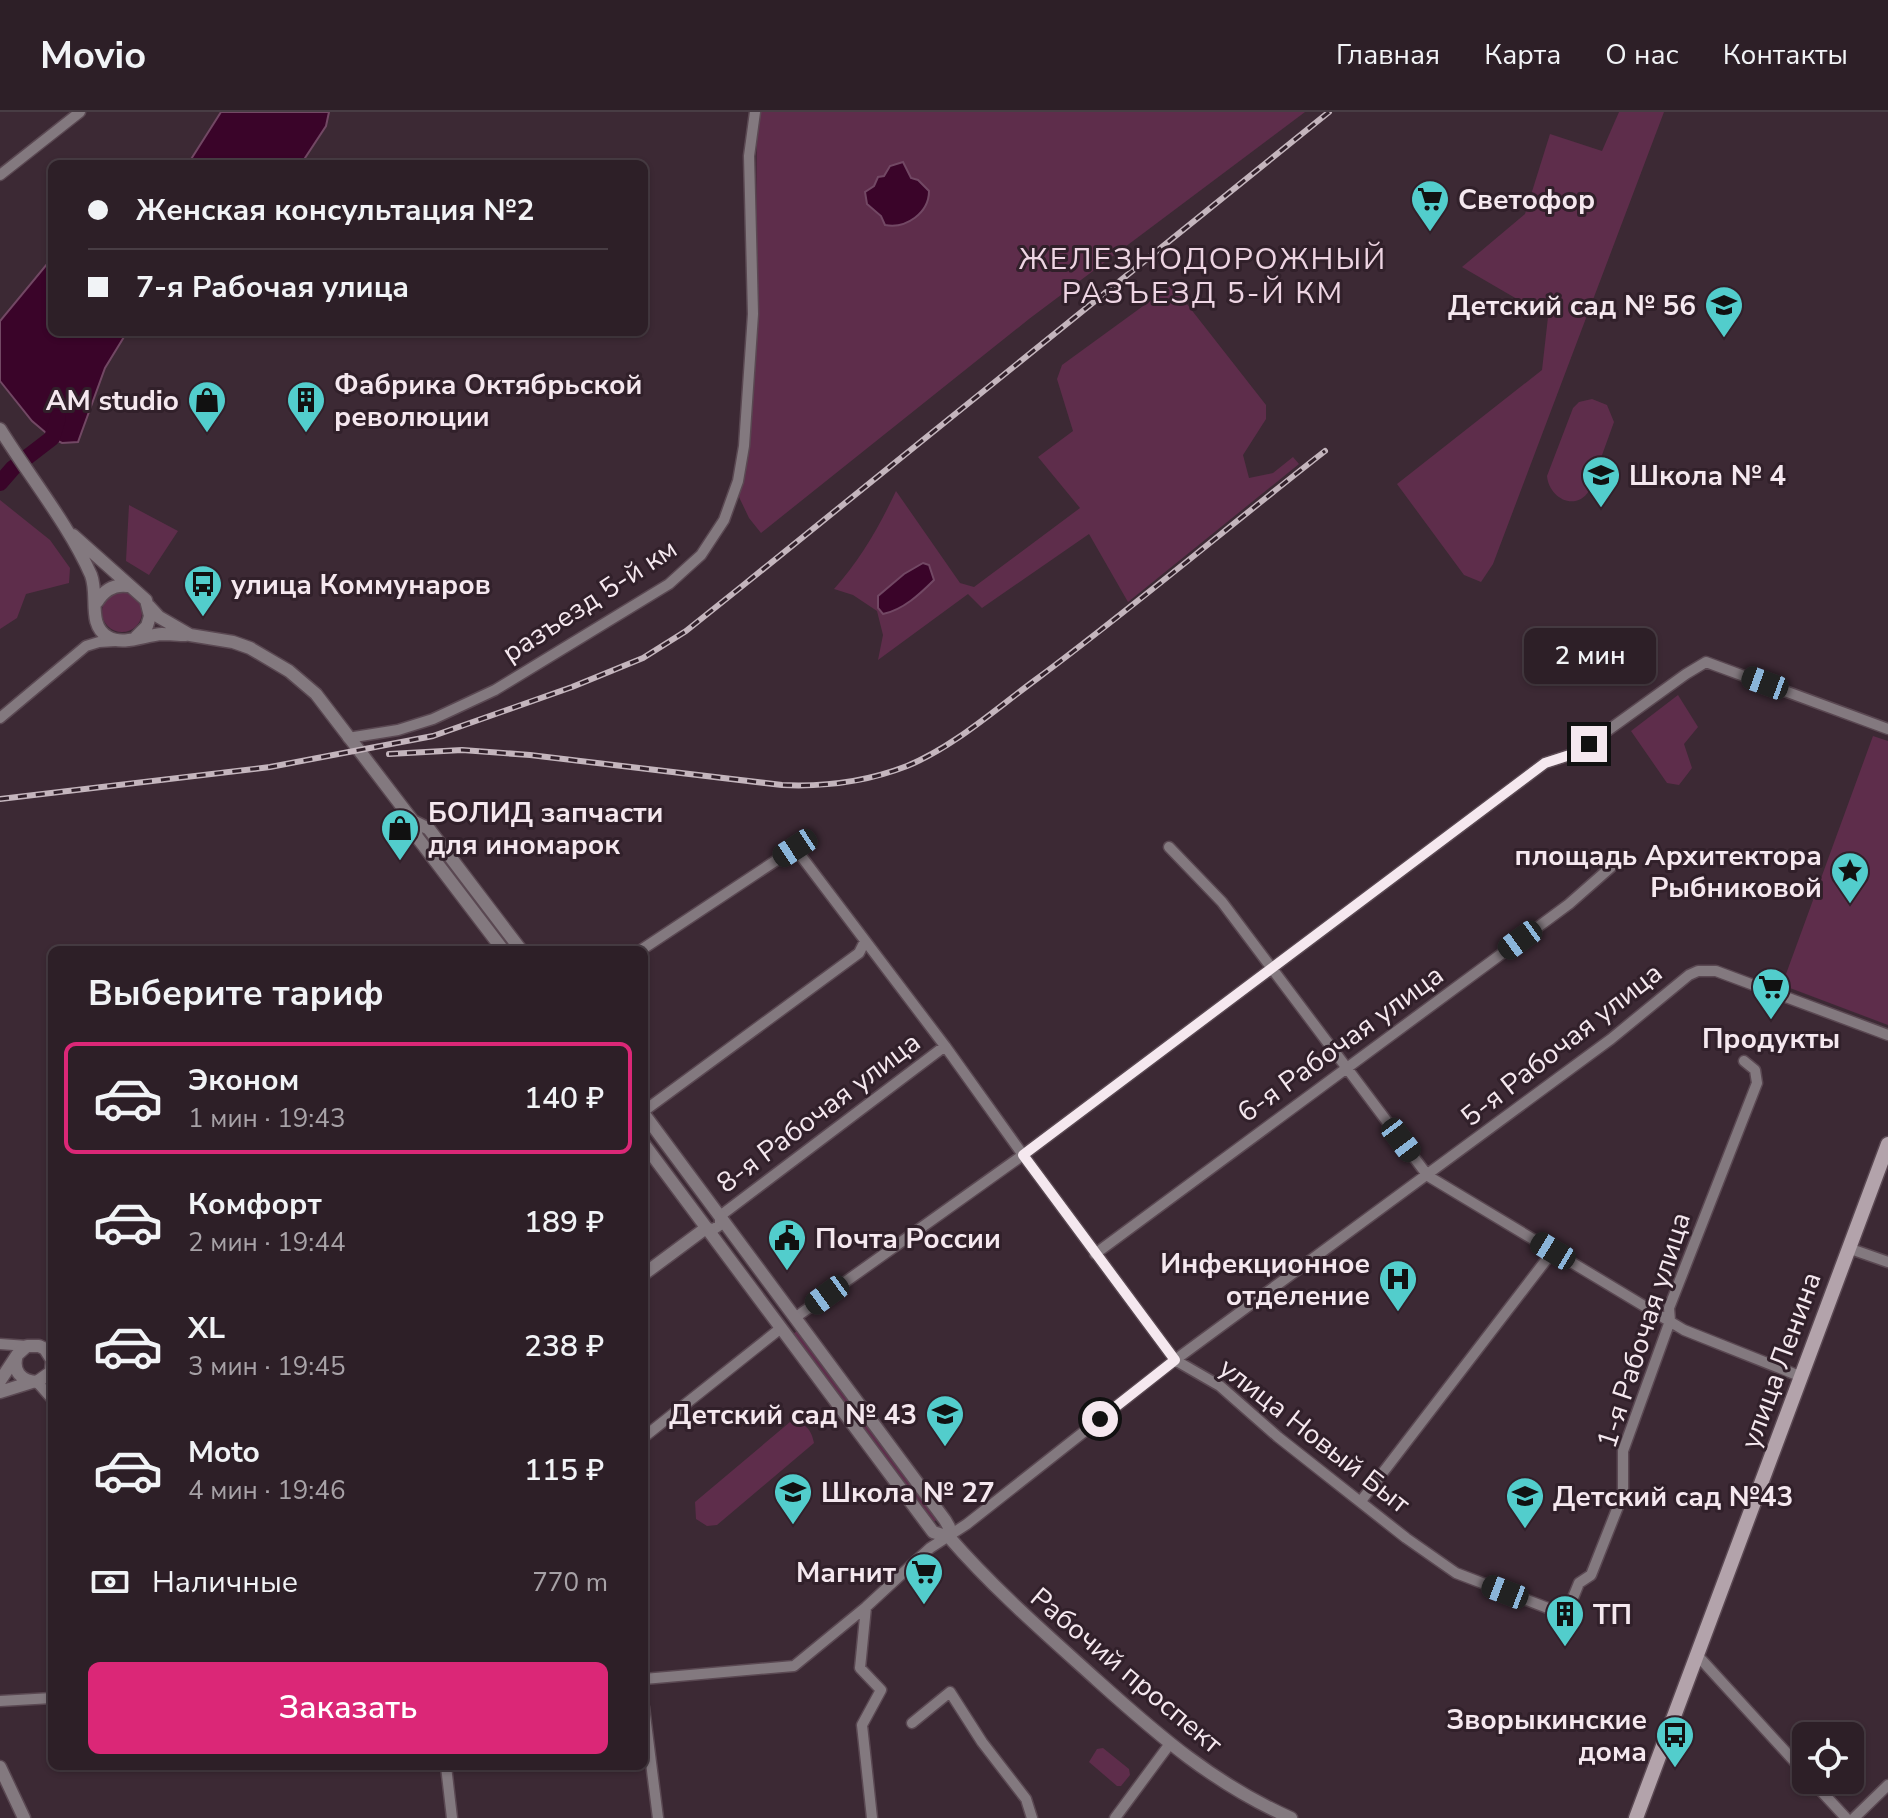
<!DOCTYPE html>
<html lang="ru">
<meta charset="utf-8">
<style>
:root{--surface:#2d1f27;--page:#35272f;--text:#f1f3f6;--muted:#a7a2a7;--line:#483d44;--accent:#db2777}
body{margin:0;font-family:"Nunito Sans",sans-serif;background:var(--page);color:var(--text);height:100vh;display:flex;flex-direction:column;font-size:30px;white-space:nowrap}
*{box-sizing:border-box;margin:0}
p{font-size:26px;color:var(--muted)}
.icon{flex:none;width:44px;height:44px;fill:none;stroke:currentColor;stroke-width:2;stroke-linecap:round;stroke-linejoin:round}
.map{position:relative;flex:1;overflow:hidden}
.drawer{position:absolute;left:48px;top:834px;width:600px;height:824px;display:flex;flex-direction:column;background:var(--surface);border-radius:12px;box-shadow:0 2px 6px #0004,0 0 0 2px var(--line)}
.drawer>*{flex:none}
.banner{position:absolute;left:48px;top:48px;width:600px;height:176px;border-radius:12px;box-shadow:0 2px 6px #0004,0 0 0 2px var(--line);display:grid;align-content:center;height:176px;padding:0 40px;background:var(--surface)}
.tools{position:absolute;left:1792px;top:1610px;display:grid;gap:16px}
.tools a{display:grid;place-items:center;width:72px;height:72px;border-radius:12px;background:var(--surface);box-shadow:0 2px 6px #0004,0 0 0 2px var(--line);font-size:40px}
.end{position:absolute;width:36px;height:36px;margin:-18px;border:10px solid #f5e8ef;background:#111;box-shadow:0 0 0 4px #111}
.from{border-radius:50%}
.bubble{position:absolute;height:56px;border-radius:12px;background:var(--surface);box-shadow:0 2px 6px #0004,0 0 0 2px var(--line);font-size:26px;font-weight:600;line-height:56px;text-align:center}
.car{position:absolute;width:24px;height:48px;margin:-24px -12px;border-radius:10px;box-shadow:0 0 6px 2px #0007;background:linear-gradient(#222 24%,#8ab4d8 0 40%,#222 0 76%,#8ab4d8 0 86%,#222 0)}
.banner b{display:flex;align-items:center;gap:28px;height:76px;font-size:30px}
.banner b+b{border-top:2px solid var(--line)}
.banner i{width:20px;height:20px;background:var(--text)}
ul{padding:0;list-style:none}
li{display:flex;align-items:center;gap:24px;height:112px;margin:0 16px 12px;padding:0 24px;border:4px solid transparent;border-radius:12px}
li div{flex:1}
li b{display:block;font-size:30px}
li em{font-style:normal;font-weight:600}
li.active{border-color:var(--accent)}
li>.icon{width:72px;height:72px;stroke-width:1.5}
h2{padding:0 40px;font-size:36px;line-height:96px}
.pay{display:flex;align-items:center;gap:20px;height:88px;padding:0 40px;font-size:30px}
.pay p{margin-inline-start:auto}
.cta{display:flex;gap:16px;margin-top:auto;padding:16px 40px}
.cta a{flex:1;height:92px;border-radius:12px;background:var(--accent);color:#fff;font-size:32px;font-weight:600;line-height:92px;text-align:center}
header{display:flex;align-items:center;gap:48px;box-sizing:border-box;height:112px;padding:0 40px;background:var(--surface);border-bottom:2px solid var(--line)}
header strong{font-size:38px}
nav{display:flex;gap:44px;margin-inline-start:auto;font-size:28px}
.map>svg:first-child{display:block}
</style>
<header>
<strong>Movio</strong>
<nav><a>Главная</a><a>Карта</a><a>О нас</a><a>Контакты</a></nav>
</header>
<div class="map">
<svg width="1888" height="1706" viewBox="0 0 1888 1706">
<rect width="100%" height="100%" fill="#3c2934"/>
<path fill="#5e2d4b" d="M757,0h548l-276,207 -268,214 -12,-15 -10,-21 16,-135z
M1619,0h45l-171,452 -12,18 -17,-7 -67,-91 145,-114 6,-53 -86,-50 63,-53 25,-80 52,17z
M1172,173l94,120v14l-23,36 6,23 24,-5 20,-16 6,7 -171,138 -39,-68 -107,74 -14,-14 -90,66 5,-25 -6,-24 -24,-16 -19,-6c26,-29 45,-62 62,-98l64,92 14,4 106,-79 -42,-51 35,-26 -16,-52 5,-14z
M1592,287l15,6 7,17 -25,69c-14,21 -40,7 -42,-15l26,-68 6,-6z
M0,388l50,40 20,28 -1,15 -43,11 -9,24 -17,11z
M129,393l49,26 -29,44 -23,-14z
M102 500a20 20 0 1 1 40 0a20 20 0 1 1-40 0Z
M1678,583l20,32 -14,17 8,24 -13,17 -12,-2 -36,-52z
M1873,624l15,5v284l-106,-40z
M798,1218l140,189 -6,4 -139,-189z
M790,1310c15,1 21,6 24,21l-97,82 -10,1 -11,-7 -1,-17z
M1103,1636l26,21 1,6 -9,11h-4l-28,-24 8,-13z"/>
<path fill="#3a0429" stroke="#724864" stroke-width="2" d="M221,0h108l-3,14 -25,38h-113z
M903,50l8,16 7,2 11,11c0,22 -23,38 -44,34l-4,-9 -14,-12 -2,-12 9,-6 4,-9 6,-1 6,-10z
M52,146v74h75l-22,36 -27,74 -16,1 -10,-5 -20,-17 -32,-40v-60z
M923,451l6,2 5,15c-14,14 -31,30 -51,34l-5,-6v-12l26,-22z"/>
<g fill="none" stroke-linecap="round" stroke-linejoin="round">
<path stroke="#3a0429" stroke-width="16" d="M0,371l13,-15 39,-30 6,-20"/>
<g stroke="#5a4852" stroke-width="13">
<path id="minor" d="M0,63l80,-63
M0,606l86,-72 13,-4 16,-1
M348,626l50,-8 35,-11 62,-29 174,-106 32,-29 23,-35 14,-39 6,-35 9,-132 -4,-158 6,-44
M1169,735l53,55 206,274 256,154 118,47
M641,838l154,-102 150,198 78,109 152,205 45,26 58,51 128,101 50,35 110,42 13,-32 12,-8 32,-81v-43l47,-130 -1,-13 88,-225 -2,-13 -11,-9
M644,999l215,-158 6,-12
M706,1116l8,1 6,-4v-9l225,-170
M1848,1136l40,14
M1095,1142l474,-350 42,-37
M796,1205l227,-162 522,-392 28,-9 16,-10 97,-70 20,-12 182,67
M0,1232l27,2
M37,1270l15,17
M644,1325l137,-109
M1361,1389l192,-250
M866,1495l-6,61 21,22 -19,35 10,93
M1698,1544l108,118
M644,1567l150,-13 72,-59 64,-59 37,-24 208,-164 436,-321 78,-64 9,-4h18l172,64
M0,1589l52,-3
M644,1595l14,111
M912,1611l38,-31 32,50 44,57 6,19
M446,1654l6,52
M1811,1668l35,38
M1115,1706l54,-73
M1854,1706l34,-33"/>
</g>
<g stroke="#5a4852" stroke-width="15">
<path id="tertiary" d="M0,317c29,47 69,96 91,146 8,21 -4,50 17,62 15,9 37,-2 54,-3 8,0 16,1 24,1
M73,423l73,65 4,16 -3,10 -11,11
M97,490c7,-12 17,-18 31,-16
M149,494l10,11 31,18 43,7 17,6 39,23 27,23 97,127 4,16 86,113
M413,709l16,8 92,121
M644,1002l301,406 4,7v10c46,53 97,97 149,144 61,55 116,103 193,137
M644,1032l289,388 16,5
M644,1162l62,-46
M17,1243c-5,16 4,26 20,27l14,-10 1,-12 -7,-11
M0,1269l17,-26 10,-9h12l13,6
M0,1280l32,-10
M0,1655l24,51"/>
</g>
<g stroke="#5a4852" stroke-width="17">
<path id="secondary" d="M1636,1706l252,-674"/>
</g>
<use href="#minor" stroke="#83797f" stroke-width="10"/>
<use href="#tertiary" stroke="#83797f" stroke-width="12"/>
<use href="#secondary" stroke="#b3a3ab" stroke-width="14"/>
<g stroke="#c4b5bd" stroke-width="6">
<path id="rail" d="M389,642l73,-4 68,5 252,30c44,2 84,-3 125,-19 47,-19 91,-59 131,-88 98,-73 191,-152 287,-227
M0,687l270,-32 163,-31 139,-49 71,-29 43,-27 55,-44 588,-475"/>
</g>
<use href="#rail" stroke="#31202a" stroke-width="3" stroke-dasharray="9" stroke-linecap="butt"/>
</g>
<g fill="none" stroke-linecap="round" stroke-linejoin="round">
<path stroke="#f5e8ef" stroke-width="10" d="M1100,1307l75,-59 -152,-205 522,-392 28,-9 16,-10"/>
</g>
<defs>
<g id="supermarket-pin" transform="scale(2)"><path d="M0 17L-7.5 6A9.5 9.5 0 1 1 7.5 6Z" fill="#52cdcc" stroke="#31202a"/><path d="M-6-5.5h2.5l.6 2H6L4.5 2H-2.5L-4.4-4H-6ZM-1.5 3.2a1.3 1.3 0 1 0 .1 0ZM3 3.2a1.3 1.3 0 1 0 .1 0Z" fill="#111"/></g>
<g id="school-pin" transform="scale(2)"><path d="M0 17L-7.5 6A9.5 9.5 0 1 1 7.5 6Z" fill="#52cdcc" stroke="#31202a"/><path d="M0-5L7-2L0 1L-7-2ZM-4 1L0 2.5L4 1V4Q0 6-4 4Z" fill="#111"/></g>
<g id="shop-pin" transform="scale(2)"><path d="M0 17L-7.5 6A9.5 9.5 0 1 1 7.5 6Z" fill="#52cdcc" stroke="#31202a"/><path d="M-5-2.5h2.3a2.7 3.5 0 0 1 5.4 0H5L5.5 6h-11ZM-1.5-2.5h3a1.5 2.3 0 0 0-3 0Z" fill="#111"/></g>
<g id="building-pin" transform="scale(2)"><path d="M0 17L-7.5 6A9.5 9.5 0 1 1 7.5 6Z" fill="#52cdcc" stroke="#31202a"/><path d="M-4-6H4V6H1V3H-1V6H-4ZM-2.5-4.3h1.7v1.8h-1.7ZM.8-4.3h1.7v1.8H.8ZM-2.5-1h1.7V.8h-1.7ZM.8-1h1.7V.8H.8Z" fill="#111"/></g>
<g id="bus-pin" transform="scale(2)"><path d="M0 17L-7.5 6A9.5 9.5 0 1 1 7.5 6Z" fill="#52cdcc" stroke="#31202a"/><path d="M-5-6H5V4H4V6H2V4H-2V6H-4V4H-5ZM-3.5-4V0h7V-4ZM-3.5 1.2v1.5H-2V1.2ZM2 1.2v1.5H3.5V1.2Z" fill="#111"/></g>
<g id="sight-pin" transform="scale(2)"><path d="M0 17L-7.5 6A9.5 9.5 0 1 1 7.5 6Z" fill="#52cdcc" stroke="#31202a"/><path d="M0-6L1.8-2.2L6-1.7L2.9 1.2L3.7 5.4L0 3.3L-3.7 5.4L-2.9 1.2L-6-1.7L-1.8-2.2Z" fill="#111"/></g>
<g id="civic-pin" transform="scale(2)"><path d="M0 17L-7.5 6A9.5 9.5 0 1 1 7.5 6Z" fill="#52cdcc" stroke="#31202a"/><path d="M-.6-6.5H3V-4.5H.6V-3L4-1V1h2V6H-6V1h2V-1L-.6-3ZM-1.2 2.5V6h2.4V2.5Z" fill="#111"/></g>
<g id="hospital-pin" transform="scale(2)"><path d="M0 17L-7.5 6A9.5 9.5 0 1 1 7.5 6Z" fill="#52cdcc" stroke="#31202a"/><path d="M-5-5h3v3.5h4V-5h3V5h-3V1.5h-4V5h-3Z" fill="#111"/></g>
</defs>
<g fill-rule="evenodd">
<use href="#supermarket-pin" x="1430" y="87"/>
<use href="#school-pin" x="1724" y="193"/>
<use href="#shop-pin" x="207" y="288"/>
<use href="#building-pin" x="306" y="288"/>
<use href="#school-pin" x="1601" y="363"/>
<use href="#bus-pin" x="203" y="472"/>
<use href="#shop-pin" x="400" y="716"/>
<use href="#sight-pin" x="1850" y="759"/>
<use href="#supermarket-pin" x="1771" y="875"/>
<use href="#civic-pin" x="787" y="1126"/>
<use href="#hospital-pin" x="1398" y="1167"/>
<use href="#school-pin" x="945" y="1302"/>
<use href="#school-pin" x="793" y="1380"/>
<use href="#school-pin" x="1525" y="1384"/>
<use href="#supermarket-pin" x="924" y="1460"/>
<use href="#building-pin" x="1565" y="1502"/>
<use href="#bus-pin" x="1675" y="1623"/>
</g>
<g text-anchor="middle" stroke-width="6" stroke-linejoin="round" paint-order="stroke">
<g font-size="28" font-weight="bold" fill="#f5e8ef" stroke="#31202a" text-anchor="start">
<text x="1458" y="97">Светофор</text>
<text x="1696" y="203" text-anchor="end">Детский сад № 56</text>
<text x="334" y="282">Фабрика Октябрьской<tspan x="334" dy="32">революции</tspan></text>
<text x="179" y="298" text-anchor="end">AM studio</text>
<text x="1629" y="373">Школа № 4</text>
<text x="231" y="482">улица Коммунаров</text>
<text x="428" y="710">БОЛИД запчасти<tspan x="428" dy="32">для иномарок</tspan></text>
<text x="1822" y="753" text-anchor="end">площадь Архитектора<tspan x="1822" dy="32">Рыбниковой</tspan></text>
<text x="1771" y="936" text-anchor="middle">Продукты</text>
<text x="815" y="1136">Почта России</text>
<text x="1370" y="1161" text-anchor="end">Инфекционное<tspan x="1370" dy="32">отделение</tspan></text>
<text x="917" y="1312" text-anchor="end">Детский сад № 43</text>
<text x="821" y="1390">Школа № 27</text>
<text x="1553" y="1394">Детский сад №43</text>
<text x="896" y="1470" text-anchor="end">Магнит</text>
<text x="1593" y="1512">ТП</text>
<text x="1647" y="1617" text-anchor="end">Зворыкинские<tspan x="1647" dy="32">дома</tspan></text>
</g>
<g font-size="28" fill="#f5e8ef" stroke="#31202a">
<text transform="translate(589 488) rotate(-33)" y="10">разъезд 5-й км</text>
<text transform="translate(1340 931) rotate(-36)" y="10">6-я Рабочая улица</text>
<text transform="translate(1561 932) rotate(-38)" y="10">5-я Рабочая улица</text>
<text transform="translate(818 1000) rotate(-37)" y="10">8-я Рабочая улица</text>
<text transform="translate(1643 1218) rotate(-72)" y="10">1-я Рабочая улица</text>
<text transform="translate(1780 1248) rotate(-70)" y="10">улица Ленина</text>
<text transform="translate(1315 1323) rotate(38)" y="10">улица Новый Быт</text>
<text transform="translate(1127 1558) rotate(40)" y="10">Рабочий проспект</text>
</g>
<g font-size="30" letter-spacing="2" fill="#eed5e3" stroke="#31202a">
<text x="1203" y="157">ЖЕЛЕЗНОДОРОЖНЫЙ<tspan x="1203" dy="34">РАЗЪЕЗД 5-Й КМ</tspan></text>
</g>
</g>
</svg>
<div class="tools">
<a><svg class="icon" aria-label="locate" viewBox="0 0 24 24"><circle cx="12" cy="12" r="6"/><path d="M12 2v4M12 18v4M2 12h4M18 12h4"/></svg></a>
</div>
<i class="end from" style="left:1100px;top:1307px"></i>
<i class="end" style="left:1589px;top:632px"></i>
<div class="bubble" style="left:1524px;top:516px;width:132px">2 мин</div>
<i class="car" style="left:1765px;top:571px;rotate:290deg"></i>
<i class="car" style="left:795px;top:736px;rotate:237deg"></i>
<i class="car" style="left:1520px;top:828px;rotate:234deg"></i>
<i class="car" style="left:1401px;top:1028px;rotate:143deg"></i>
<i class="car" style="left:1553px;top:1139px;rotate:301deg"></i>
<i class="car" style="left:827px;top:1183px;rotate:234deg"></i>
<i class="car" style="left:1505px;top:1480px;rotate:291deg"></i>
<div class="banner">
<b><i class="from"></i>Женская консультация №2</b>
<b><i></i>7-я Рабочая улица</b>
</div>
<section class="drawer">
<h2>Выберите тариф</h2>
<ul>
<li class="active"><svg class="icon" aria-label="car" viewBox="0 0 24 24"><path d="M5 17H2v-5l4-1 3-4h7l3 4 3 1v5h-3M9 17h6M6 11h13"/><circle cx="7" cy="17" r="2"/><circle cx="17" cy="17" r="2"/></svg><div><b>Эконом</b><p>1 мин · 19:43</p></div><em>140 ₽</em></li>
<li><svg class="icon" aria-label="car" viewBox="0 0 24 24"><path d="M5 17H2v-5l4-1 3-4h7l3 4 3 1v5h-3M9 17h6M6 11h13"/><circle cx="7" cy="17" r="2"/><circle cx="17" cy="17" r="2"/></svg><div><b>Комфорт</b><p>2 мин · 19:44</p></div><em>189 ₽</em></li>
<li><svg class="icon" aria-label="car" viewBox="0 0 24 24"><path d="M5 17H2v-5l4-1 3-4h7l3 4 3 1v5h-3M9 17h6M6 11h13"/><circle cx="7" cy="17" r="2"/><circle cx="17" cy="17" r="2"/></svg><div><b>XL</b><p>3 мин · 19:45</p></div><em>238 ₽</em></li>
<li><svg class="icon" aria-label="car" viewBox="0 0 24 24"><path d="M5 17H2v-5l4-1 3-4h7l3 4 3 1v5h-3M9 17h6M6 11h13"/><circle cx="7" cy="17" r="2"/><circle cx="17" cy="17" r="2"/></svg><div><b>Moto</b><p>4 мин · 19:46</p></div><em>115 ₽</em></li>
</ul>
<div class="pay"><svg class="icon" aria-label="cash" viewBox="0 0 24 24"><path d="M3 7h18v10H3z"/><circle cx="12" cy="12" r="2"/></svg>Наличные<p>770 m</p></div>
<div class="cta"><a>Заказать</a></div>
</section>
</div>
